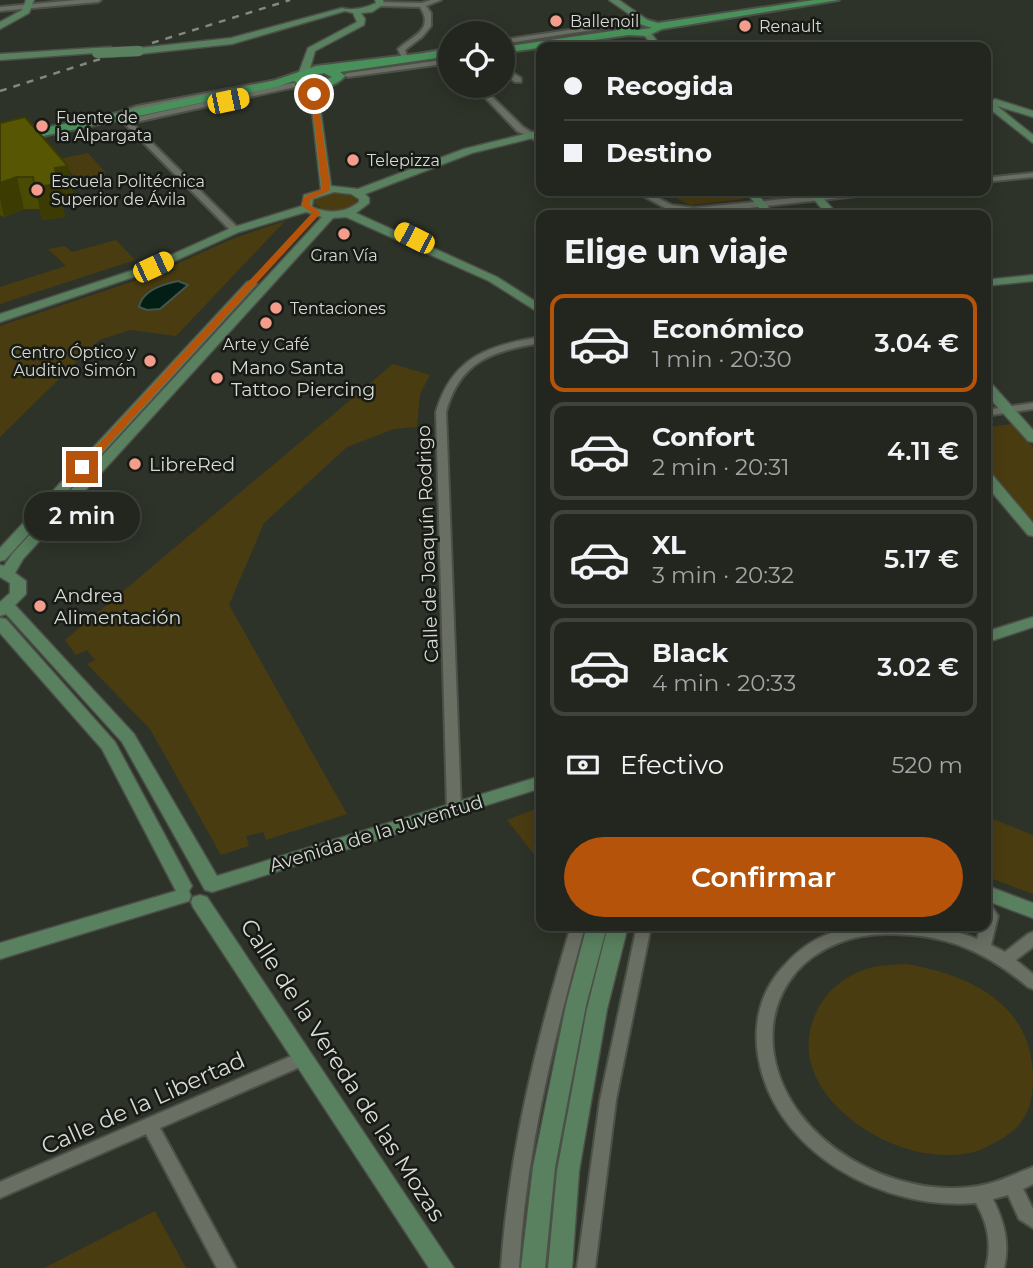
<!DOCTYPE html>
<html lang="es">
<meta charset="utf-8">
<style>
:root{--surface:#22261f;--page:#2e322c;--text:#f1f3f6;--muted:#a2a5a4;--line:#3f433d;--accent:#b45309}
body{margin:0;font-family:Montserrat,sans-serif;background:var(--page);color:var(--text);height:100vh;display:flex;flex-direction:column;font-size:26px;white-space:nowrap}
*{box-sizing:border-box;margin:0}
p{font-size:23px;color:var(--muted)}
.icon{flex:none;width:38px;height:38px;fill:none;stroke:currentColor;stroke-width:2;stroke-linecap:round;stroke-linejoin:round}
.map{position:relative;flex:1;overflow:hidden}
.details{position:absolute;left:536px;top:210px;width:455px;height:721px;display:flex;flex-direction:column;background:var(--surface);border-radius:14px;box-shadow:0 4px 18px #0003,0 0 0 2px var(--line)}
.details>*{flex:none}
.hud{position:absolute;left:536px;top:42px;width:455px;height:154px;border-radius:14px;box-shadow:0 4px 18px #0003,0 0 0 2px var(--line);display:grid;align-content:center;height:154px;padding:0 28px;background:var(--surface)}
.buttons{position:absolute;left:438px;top:21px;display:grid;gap:14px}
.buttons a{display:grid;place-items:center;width:77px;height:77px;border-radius:50%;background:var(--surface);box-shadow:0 4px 18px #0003,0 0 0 2px var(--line);font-size:35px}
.end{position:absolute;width:32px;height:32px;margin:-16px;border:9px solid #b45309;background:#fff;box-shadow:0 0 0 4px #fff}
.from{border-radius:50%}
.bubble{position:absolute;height:49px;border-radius:24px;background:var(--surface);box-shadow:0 4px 18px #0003,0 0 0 2px var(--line);font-size:23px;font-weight:600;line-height:49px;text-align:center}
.car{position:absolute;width:21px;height:42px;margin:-21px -10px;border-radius:9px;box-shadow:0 0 5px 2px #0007;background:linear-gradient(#f5c518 24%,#345 0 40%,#f5c518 0 76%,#345 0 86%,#f5c518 0)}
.hud b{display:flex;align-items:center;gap:24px;height:66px;font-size:26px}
.hud b+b{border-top:2px solid var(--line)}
.hud i{width:18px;height:18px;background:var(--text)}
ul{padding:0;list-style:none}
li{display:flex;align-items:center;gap:21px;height:98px;margin:0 14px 10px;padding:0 14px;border:4px solid var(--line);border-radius:14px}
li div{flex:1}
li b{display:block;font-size:26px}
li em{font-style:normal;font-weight:600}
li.active{border-color:var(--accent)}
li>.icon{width:63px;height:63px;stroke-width:1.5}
h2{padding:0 28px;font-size:32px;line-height:84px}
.pay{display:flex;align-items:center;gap:18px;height:77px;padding:0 28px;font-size:26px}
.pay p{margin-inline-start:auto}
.button{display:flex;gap:14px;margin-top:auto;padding:14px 28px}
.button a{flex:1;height:80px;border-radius:42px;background:var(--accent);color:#fff;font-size:28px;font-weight:600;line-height:80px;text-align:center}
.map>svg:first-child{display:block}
</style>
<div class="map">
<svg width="1033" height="1268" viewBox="0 0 1033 1268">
<rect width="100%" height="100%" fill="#2e3329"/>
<path fill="#4a3c11" d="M88,153l18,20 -30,6 -17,-20z
M663,191h74l7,8 -54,6z
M345,192l13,8 -9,9 -23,2 -13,-8c5,-11 20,-11 32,-11z
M285,221l-109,115 -46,-6 -31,10 -99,97v-111l158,-53 7,2 10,-5 -5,-3 62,-28z
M116,240l19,20 -135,44v-17l66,-21 -18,-17 17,-3 7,6z
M393,364l37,11 -10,19 -3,33 -23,2 -47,18 -83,76 -35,82 118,209 -81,26 -3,-8 -17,4 3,10 -28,9 -71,-126 -63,-65 8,-4 -8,-10 -11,5 -11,-15z
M1013,424l20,23v74l-48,-57v-37z
M541,807v56l-34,-43z
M985,816l48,19v59l-48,-18z
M905,964c64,10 128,40 128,114 0,40 -15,54 -51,71 -16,7 -39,7 -57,4 -61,-10 -143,-72 -108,-142 10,-22 32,-38 56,-44 10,-2 21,-2 32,-3z
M155,1211l31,57h-142z"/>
<path fill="#031e15" stroke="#43564e" stroke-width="2" d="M178,281l10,4 -28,24 -13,1 -8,-3c3,-16 24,-23 39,-26z"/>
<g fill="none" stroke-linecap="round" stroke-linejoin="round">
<g stroke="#4c5048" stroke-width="4">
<path id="street" d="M77,0h24l-3,2 -98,9v-4z
M431,0h10l-15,6 5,7v13l-9,11 -17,13 2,7 -5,1 -4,-9c14,-13 37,-19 22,-42l-40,-1 -3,-2 3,-2 42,1z
M623,22l3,2 -1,1 -123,19v-4z
M450,48v4l-24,3 -3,-2z
M450,59v4l-102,14 -4,-2 4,-2z
M502,66l19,12v4h-6l-13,-10z
M287,78l4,2 -1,2 -151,28 -25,8 -4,-2 27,-10z
M292,83h3v4l-163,36 106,105 1,2 -4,3 -3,-1 -113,-114 4,-2 5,3z
M474,86h7l42,41 18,11v5l-24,-12z
M985,98l5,1v4h-5z
M1033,173v4l-48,5v-4z
M634,191h10l28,14 22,3 169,-17h25l-4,2 -190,21 -27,-5z
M541,337v6c-49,8 -81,18 -95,69l15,397 -2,4h-10l-2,-4 -11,-397c16,-55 53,-67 105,-75z
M1033,403v6l-48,7v-6z
M985,902l5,2 8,12 -7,29 14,7 23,-18 5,-2v15l-17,13 17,14v15l-5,-2c-44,-37 -83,-53 -140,-53 -35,0 -68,12 -91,37 -21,25 -28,52 -23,84 15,88 121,145 204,131 20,-3 36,-12 55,-19v17l-10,5 10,20v19l-14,-9 -11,-24 -15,4c11,23 17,43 11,69h-18c6,-24 2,-44 -10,-65 -92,8 -203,-50 -218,-148 -5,-33 3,-65 26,-89 28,-32 58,-40 99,-40 38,0 59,-1 94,13l4,-13h4z
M571,926h14c-31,113 -59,225 -66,342h-18c8,-117 36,-230 70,-342z
M637,926h14l-35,174 -21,168h-18l23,-168z
M303,1051l6,2 2,5 -2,5 -149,65 76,140h-19l-71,-134 -146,64v-16z"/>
</g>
<g stroke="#4c5048" stroke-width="3">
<path id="secondary" d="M26,0h8l-5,13 -29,16v-7l22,-12z
M375,0h8l1,4 -12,8 -11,1 4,6 -1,6 -49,26 -6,21 -5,3 -5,-3 9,-24 49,-26 -4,-9 -8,-2 -113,33 -93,10 -4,-3 4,-3 92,-10 111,-30c9,3 24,0 34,-5z
M609,0h10l30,21 -7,2z
M643,31h6l13,16h-8l-12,-14z
M111,47v4l-3,1 -108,8v-6z
M309,83l8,2 14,101 27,3 106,-40 77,-19v6l-69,17 -107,41 4,4v5l-13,10 141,64 44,28v9l-52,-33 -143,-64 -13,1 -310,341 -8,14 11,8v13l-11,11 119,129 83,142 324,-100v12l-329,104 -7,-2 -83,-148 -116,-128 -6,2v-14l10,-9v-10l-10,-6v-12l4,1 8,-12 310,-337 -16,-5 -67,20 -82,37 -157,53v-8l149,-49 82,-37 71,-22 2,-11 17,-5zM334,192l17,2 8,5v3c-14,11 -30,12 -47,5l1,-8z
M995,99l38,12v6l-36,-11 36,29v8l-43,-34 -2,-2 5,-3 -3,-2z
M745,191h10l20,24h-10z
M807,191h10l21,24h-11z
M1033,275v6l-48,5v-6z
M251,281l6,3 -2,2 -250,274 -5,1v-13l247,-266z
M985,381l5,1 43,48v12l-5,-1 -43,-48z
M985,471l5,1 43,51v13l-5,-1 -43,-51z
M1033,617v10l-48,16v-11z
M0,618l6,1 109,123 77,144 -3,5 2,5 -2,5 -189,58v-16l176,-52 -74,-142 -102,-116z
M985,885l48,18v15l-48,-18z
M200,895l7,2 247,371h-25l-236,-361 -2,-5 2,-5z
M587,926h20l-21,79 -31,162 -10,101h-24l12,-101 33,-162z
M608,926h20l-21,83 -28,162 -7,97h-24l9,-97 30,-162z"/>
</g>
<g stroke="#4c5048" stroke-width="4">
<path id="primary" d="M814,0h25l-177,29 -15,7 -18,-1 -127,18v-6l117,-17 -2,-6 23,-6 18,5zM640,24l12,4 -15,2 -9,-3z
M450,50v6l-110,16 5,4 -2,2c-12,12 -38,15 -49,3l-18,6 -276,58v-8l273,-56 43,-15zM324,73l8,4 -11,5 -16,-2 -1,-3z"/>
</g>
<use href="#street" fill="#696f63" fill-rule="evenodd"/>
<use href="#secondary" fill="#59805f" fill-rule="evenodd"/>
<use href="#primary" fill="#49915b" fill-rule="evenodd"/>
<path stroke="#848880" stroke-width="2.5" stroke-dasharray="7 7" stroke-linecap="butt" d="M152,43l138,-43
M0,91l100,-32"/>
<g stroke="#4c5048" stroke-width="11" stroke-linecap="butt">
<path id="secondary-bridge" d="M97,53l42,-2"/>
</g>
<use href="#secondary-bridge" stroke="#59805f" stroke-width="10"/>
</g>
<path fill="#4a4a03" d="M0,123l74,75 -12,2 3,17 -23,3 -2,-11h-16l-20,8 -4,-2z"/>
<path fill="#3c3c02" d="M68,166l6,32 -12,2 3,17 -23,3 -7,-33 20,-19z
M17,177l7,32 -20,8 -4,-18v-16z"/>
<path fill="#565603" stroke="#3c3c02" stroke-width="2" d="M25,117l43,49 -13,2 4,16 -24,3 -2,-10h-16l-17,6v-60z"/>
<path fill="#b45309" d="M314,92l3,2 13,91 -1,6 -18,8 -2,5 12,9 -235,256h-7v-4l233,-252 -11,-8 4,-9 17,-7 -11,-95z"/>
<g fill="#f49d8c" stroke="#171a15" stroke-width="2.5">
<circle cx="556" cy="21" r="7"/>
<circle cx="745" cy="26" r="7"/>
<circle cx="42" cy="126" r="7"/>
<circle cx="353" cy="160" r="7"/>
<circle cx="37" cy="190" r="7"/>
<circle cx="344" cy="234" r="7"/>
<circle cx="276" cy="308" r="7"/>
<circle cx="266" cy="323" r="7"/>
<circle cx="150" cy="361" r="7"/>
<circle cx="217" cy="378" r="7"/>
<circle cx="135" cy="464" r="7"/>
<circle cx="40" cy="606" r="7"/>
</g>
<g text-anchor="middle" stroke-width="5" stroke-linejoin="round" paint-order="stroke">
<g font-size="16" fill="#d7dad4" stroke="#171a15" text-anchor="start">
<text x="570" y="27">Ballenoil</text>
<text x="759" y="32">Renault</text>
<text x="56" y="123">Fuente de<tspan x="56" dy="18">la Alpargata</tspan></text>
<text x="367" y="166">Telepizza</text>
<text x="51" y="187">Escuela Politécnica<tspan x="51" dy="18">Superior de Ávila</tspan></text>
<text x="344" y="261" text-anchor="middle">Gran Vía</text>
<text x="290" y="314">Tentaciones</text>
<text x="266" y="350" text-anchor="middle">Arte y Café</text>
<text x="136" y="358" text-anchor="end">Centro Óptico y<tspan x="136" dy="18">Auditivo Simón</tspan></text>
</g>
<g font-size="19" fill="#d7dad4" stroke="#171a15" text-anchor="start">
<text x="231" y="374">Mano Santa<tspan x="231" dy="22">Tattoo Piercing</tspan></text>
<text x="149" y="471">LibreRed</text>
<text x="54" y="602">Andrea<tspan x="54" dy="22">Alimentación</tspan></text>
</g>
<g font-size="19" fill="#d7dad4" stroke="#171a15">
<text transform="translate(427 544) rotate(-92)" y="7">Calle de Joaquín Rodrigo</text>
<text transform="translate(376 833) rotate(-17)" y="7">Avenida de la Juventud</text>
</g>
<g font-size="23" fill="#d7dad4" stroke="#171a15">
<text transform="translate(343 1070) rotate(57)" y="8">Calle de la Vereda de las Mozas</text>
<text transform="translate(143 1103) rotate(-24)" y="8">Calle de la Libertad</text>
</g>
</g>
</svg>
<div class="buttons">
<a><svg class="icon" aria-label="locate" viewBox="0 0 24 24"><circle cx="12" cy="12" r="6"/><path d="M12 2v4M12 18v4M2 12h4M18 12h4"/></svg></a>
</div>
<i class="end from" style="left:314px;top:94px"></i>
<i class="end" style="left:82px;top:467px"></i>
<div class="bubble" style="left:24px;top:492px;width:116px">2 min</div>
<i class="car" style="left:228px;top:101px;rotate:78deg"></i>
<i class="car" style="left:414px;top:238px;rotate:297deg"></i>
<i class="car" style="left:153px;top:267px;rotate:65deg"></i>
<div class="hud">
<b><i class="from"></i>Recogida</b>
<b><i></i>Destino</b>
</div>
<section class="details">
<h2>Elige un viaje</h2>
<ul>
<li class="active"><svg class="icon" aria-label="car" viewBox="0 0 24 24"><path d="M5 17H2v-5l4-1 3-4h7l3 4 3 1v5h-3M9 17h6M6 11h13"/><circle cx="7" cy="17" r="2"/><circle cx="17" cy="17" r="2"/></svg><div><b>Económico</b><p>1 min · 20:30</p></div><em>3.04 €</em></li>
<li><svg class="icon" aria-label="car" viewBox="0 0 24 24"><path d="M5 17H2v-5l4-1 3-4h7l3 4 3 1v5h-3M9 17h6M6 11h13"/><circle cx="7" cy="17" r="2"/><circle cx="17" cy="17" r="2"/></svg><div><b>Confort</b><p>2 min · 20:31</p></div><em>4.11 €</em></li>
<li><svg class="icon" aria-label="car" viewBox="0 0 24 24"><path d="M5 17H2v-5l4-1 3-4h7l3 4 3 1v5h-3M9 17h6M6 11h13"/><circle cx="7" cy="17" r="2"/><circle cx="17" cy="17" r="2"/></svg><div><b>XL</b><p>3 min · 20:32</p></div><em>5.17 €</em></li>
<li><svg class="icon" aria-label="car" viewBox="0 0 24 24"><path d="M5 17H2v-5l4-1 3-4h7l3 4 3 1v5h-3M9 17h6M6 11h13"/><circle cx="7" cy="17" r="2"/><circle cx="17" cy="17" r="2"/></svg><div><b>Black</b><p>4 min · 20:33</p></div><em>3.02 €</em></li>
</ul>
<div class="pay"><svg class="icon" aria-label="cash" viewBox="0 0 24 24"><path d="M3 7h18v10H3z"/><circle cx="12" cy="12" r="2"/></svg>Efectivo<p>520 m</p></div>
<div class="button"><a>Confirmar</a></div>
</section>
</div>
